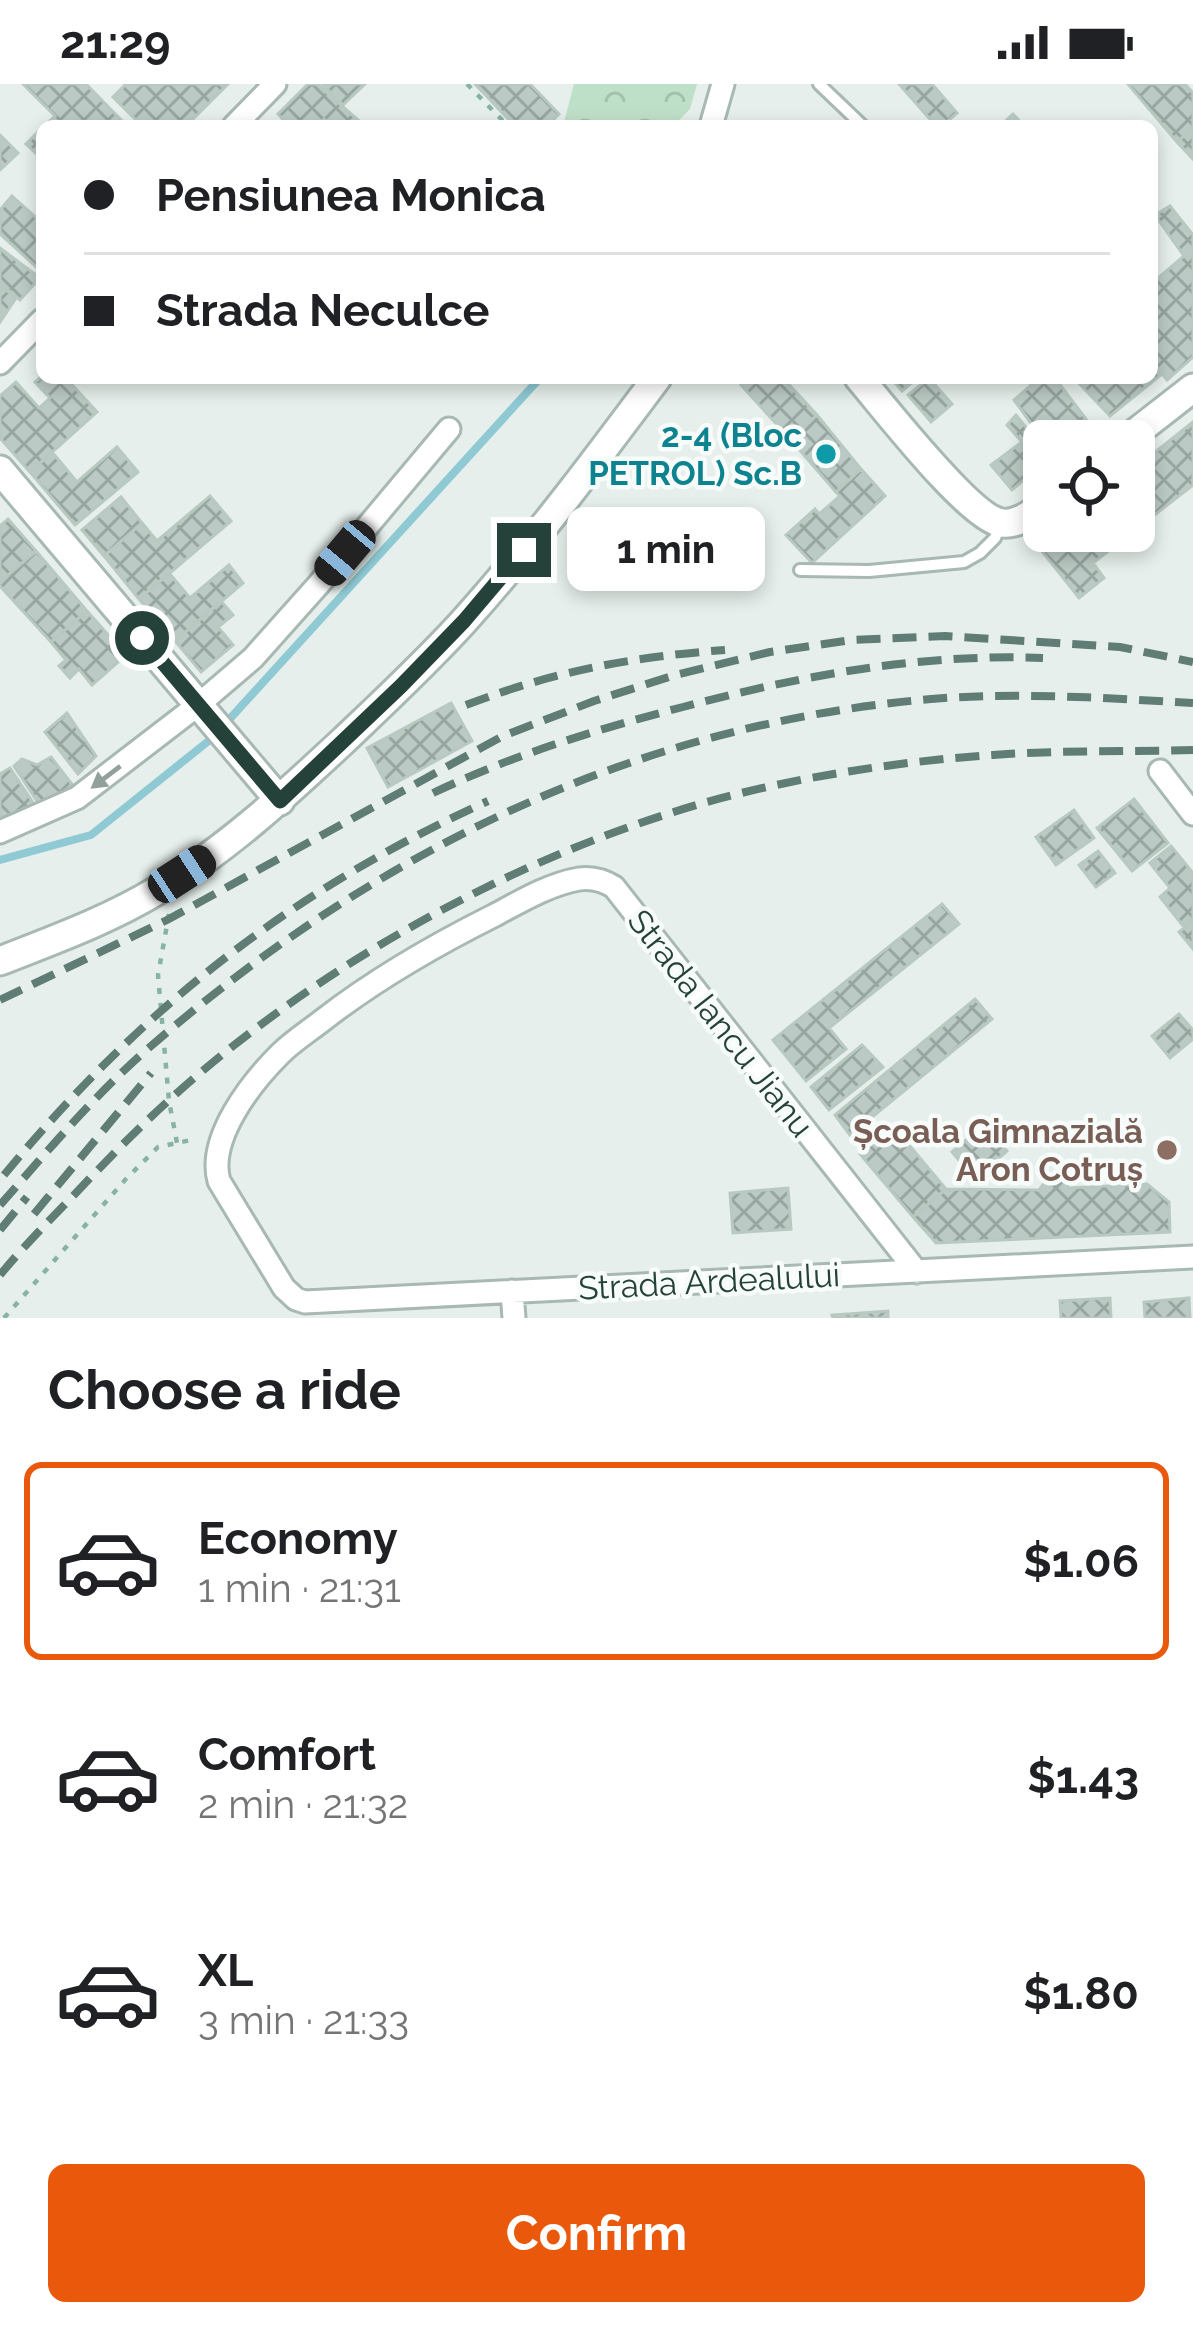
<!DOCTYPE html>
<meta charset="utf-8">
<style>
:root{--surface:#fff;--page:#f6f6f6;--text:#202124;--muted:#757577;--line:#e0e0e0;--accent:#ea580c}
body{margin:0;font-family:Raleway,sans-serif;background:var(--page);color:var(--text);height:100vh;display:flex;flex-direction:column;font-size:45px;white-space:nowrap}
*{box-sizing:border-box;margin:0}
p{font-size:39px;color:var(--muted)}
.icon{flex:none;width:66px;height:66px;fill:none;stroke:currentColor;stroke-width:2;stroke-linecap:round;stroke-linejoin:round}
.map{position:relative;height:1234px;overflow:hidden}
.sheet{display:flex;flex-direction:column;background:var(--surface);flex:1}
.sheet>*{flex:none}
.banner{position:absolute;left:36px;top:36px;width:1122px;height:264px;border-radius:18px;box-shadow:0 6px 18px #0003;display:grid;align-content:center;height:264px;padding:0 48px;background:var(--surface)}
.fabs{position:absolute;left:1023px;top:336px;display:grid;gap:24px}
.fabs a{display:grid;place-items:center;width:132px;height:132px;border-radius:18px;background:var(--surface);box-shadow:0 6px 18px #0003;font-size:60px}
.end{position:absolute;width:54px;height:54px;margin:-27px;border:15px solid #24423a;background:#fff;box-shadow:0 0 0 6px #fff}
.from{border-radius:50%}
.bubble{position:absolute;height:84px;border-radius:18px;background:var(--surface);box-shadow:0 6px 18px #0003;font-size:39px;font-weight:700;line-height:84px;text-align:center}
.car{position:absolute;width:36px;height:72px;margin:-36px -18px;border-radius:15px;box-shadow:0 0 9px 3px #0007;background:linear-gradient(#222 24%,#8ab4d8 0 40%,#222 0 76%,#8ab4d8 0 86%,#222 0)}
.banner b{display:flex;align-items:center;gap:42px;height:114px;font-size:45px}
.banner b+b{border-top:3px solid var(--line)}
.banner i{width:30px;height:30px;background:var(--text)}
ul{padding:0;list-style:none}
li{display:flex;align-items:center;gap:36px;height:198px;margin:0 24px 18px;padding:0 24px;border:6px solid transparent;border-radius:18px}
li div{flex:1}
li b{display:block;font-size:45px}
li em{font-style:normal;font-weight:700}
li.active{border-color:var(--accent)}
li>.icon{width:108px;height:108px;stroke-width:1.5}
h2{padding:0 48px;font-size:54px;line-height:144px}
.cta{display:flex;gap:24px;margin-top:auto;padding:24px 48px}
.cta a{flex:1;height:138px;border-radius:18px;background:var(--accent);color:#fff;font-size:48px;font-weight:700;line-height:138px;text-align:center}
.status{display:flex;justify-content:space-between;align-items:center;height:84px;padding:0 60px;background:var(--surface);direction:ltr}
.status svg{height:33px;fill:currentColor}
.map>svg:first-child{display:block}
</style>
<div class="status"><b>21:29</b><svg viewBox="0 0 49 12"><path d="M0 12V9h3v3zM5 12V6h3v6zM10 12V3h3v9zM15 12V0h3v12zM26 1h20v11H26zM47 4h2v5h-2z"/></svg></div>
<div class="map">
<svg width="1193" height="1234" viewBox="0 0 1193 1234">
<defs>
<pattern id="park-crowns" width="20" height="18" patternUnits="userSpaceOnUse" patternTransform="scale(3)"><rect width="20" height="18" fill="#bfe0c8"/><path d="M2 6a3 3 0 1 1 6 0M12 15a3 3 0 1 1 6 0" fill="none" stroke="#a4c1ad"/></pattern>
<pattern id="building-cross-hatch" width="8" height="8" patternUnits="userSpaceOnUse" patternTransform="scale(3)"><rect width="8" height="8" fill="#bbcac4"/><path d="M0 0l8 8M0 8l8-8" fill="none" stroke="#98a6a0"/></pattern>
</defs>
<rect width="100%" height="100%" fill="#e6efeb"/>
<path fill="url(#park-crowns)" d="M574,0h123l-7,25 -17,17h-110z"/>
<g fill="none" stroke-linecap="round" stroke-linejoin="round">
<path stroke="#8ec9d4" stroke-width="8" d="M226,639l314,-345
M0,776l91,-25 125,-100"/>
</g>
<path fill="url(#building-cross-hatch)" stroke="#b8c9c2" stroke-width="3" d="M23,0h63l41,42h-83l11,-10z
M126,0h102l-42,42h-44l-29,-29z
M308,0h9l48,42h-35l-6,-7 -9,7h-26l-11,-12z
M322,0h43l-22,21z
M475,0h55l29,30 -12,12h-32z
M899,0h33l25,29 -15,13h-6z
M1128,0h57l8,9v35l-16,14z
M1013,30l11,12h-24z
M42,44v31l-16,-15z
M1193,44v31l-16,-17z
M0,51l18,18 -18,17z
M12,112l30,27v49l-42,-38v-24z
M1170,122l23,29v122l-26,23 -15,-19v-83l5,1 27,-23 -29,-41z
M0,164l40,30 -20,22 -20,-17z
M0,201l16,13 -16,24z
M1152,277l10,13 -52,42 -36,-38h78z
M42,292v2h24l31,34 -67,60 -30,-34v-42l16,-14 23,26 11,-10 -15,-16z
M748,294h35l34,37 -27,24 -49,-54z
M891,294h26l-15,13z
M929,294l23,26 -21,18 -23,-27z
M1039,294h16l37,49 -17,14h-31l-30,-41z
M817,331l44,54 -25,23 -46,-53z
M1016,331l28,35v13l-32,27 -21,-25 31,-23 -15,-17z
M1193,338v63l-100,78 11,15 -25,20 -42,-53 18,-14h79v-62z
M117,363l21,25 -63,53 -45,-53 22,-20 25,30z
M861,385l24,27 -73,67 -26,-28 29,-26 4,5 21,-18 -4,-4z
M210,412l21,25 -92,78 -35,-43 38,-33 15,18z
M121,413l21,26 -38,33 -22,-26z
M8,435l28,32 -36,31v-56z
M36,467l51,60 -36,31 -51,-56v-4z
M229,481l14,18 -68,58 -36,-42 30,-26 21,25z
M221,517l12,14 -15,12 15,18 -32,27 -26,-31z
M87,527l39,44 -34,30 -13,-16 -9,9 -11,-12 7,-6 -15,-18z
M451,619l21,38 -84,46 -21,-39z
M67,629l29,43 -18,18 -33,-42z
M51,673l23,30 -35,17 -25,-38 8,-7 15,6z
M10,684l26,39 -36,10v-43z
M1134,715l34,44 -36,28 -35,-43z
M1074,726l20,28 -38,27 -20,-28z
M1171,762l22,27v45l-10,8 -23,-29 10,-9 -20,-25z
M1098,767l17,22 -19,14 -17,-22z
M942,820l17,20 -130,104 17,21 -40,32 -33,-41z
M1193,837v28l-14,-17z
M975,915l17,20 -142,116 -15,-20z
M1179,930l14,16v9l-23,19 -18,-22z
M862,961l21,22 -54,43 -18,-23z
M985,1040l22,27 -32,28 -23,-27z
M893,1042l53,63 -33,28 -53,-63z
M1050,1091h14l3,3 1,10 79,-4 22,18 1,30 -234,11 -23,-26 33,-28 93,1z
M788,1104l3,41 -58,4 -3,-40z
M1110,1214l1,20h-50l-1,-17z
M1189,1214l1,20h-45l-1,-16z
M888,1227v7h-55l-1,-3z"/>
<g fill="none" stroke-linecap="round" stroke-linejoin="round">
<g stroke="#a8b8b2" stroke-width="16">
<path id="service" d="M819,0l44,42
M800,486l69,1 95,-9 16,-9 15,-15 5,-12"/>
</g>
<g stroke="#a8b8b2" stroke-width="27">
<path id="minor" d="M234,42l41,-42
M711,42l12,-42
M0,279l42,-43
M1160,687l33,43
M0,748l77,-34 121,-93 55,-47 66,-74 130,-155
M917,1188l-303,-385c-11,-7 -22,-10 -35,-8 -29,5 -58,22 -84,36 -60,30 -118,63 -172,105 -14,11 -30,21 -43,34 -28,28 -73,84 -61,127l65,107 12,11 9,3 888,-45
M512,1207l2,27"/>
</g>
<g stroke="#a8b8b2" stroke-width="33">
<path id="tertiary" d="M859,294c25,29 111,141 143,145 16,2 30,-10 42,-18
M1125,357l68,-53
M0,386l280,331
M0,877c53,-21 109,-41 158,-71 68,-40 126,-94 184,-148 41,-39 84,-79 122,-121 69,-77 131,-160 193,-243"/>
</g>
<path stroke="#86b3a5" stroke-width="4.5" stroke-dasharray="6 9" stroke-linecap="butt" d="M467,0l41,42
M169,830l-11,61 11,126 8,42
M4,1234l121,-138 33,-33 33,-7 5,2"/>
<use href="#service" stroke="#fff" stroke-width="10"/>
<use href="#minor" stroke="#fff" stroke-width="21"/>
<use href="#tertiary" stroke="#fff" stroke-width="27"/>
<path stroke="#5f7d75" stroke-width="8" stroke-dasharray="24 12" stroke-linecap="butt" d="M466,621c89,-34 165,-48 259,-55
M433,709c80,-38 164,-64 250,-86 116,-31 239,-54 360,-49
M0,916l167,-80 336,-184 91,-35 81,-26 95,-23 81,-12 94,-4 175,11 73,15
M4,1091c138,-167 286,-284 484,-374
M0,1121c46,-52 91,-106 143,-152 226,-198 486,-328 788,-354 87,-7 175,-1 262,4
M34,1130l117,-141
M0,1146l27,-33
M0,1191c23,-28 49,-54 74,-80 33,-35 67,-70 103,-102 147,-131 340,-237 530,-291 89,-25 194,-41 286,-47 66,-5 134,-3 200,-5"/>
</g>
<defs><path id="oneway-solid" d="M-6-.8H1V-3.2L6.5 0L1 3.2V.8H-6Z" transform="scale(3)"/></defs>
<use fill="#92a09c" href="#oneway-solid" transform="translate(106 693) rotate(143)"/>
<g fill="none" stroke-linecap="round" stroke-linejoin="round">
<path stroke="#24423a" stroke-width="15" d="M142,554l138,163 121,-115 63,-65 60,-71"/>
</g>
<circle fill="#0f9aa8" stroke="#f7fbf9" stroke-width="4.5" cx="826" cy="370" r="12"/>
<circle fill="#8d6e63" stroke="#f7fbf9" stroke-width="4.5" cx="1167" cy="1066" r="12"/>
<g text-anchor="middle" stroke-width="9" stroke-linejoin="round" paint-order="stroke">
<g font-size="33" font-weight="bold" fill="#0d838f" stroke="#f7fbf9" text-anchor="end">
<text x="802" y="363">2-4 (Bloc<tspan x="802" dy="38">PETROL) Sc.B</tspan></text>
</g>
<g font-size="33" fill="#24423a" stroke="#f7fbf9">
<text transform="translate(721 939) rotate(52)" y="12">Strada Iancu Jianu</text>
<text transform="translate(709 1197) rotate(-3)" y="12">Strada Ardealului</text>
</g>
<g font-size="33" font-weight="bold" fill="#785e54" stroke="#f7fbf9" text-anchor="end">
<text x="1143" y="1059">Școala Gimnazială<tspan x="1143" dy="38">Aron Cotruș</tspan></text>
</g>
</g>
</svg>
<div class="fabs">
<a><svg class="icon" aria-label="locate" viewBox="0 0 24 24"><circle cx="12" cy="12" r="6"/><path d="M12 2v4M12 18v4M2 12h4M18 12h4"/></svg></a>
</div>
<i class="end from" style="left:142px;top:554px"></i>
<i class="end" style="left:524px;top:466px"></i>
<div class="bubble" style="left:567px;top:423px;width:198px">1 min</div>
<i class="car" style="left:345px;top:469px;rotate:220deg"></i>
<i class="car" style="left:182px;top:790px;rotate:57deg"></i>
<div class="banner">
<b><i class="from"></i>Pensiunea Monica</b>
<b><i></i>Strada Neculce</b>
</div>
</div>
<section class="sheet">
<h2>Choose a ride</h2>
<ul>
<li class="active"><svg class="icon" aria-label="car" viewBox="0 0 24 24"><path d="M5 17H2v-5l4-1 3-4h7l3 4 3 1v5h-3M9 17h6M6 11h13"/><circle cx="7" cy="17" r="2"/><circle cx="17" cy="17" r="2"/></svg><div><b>Economy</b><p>1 min · 21:31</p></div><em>$1.06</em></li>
<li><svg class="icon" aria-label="car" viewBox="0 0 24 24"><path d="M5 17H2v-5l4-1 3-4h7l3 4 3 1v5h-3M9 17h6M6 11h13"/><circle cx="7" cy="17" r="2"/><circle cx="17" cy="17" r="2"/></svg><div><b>Comfort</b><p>2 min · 21:32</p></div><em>$1.43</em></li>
<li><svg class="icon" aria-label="car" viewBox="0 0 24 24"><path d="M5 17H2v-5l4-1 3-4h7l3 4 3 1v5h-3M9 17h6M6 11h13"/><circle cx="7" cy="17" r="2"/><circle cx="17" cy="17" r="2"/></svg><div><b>XL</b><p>3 min · 21:33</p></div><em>$1.80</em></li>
</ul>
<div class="cta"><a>Confirm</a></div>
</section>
